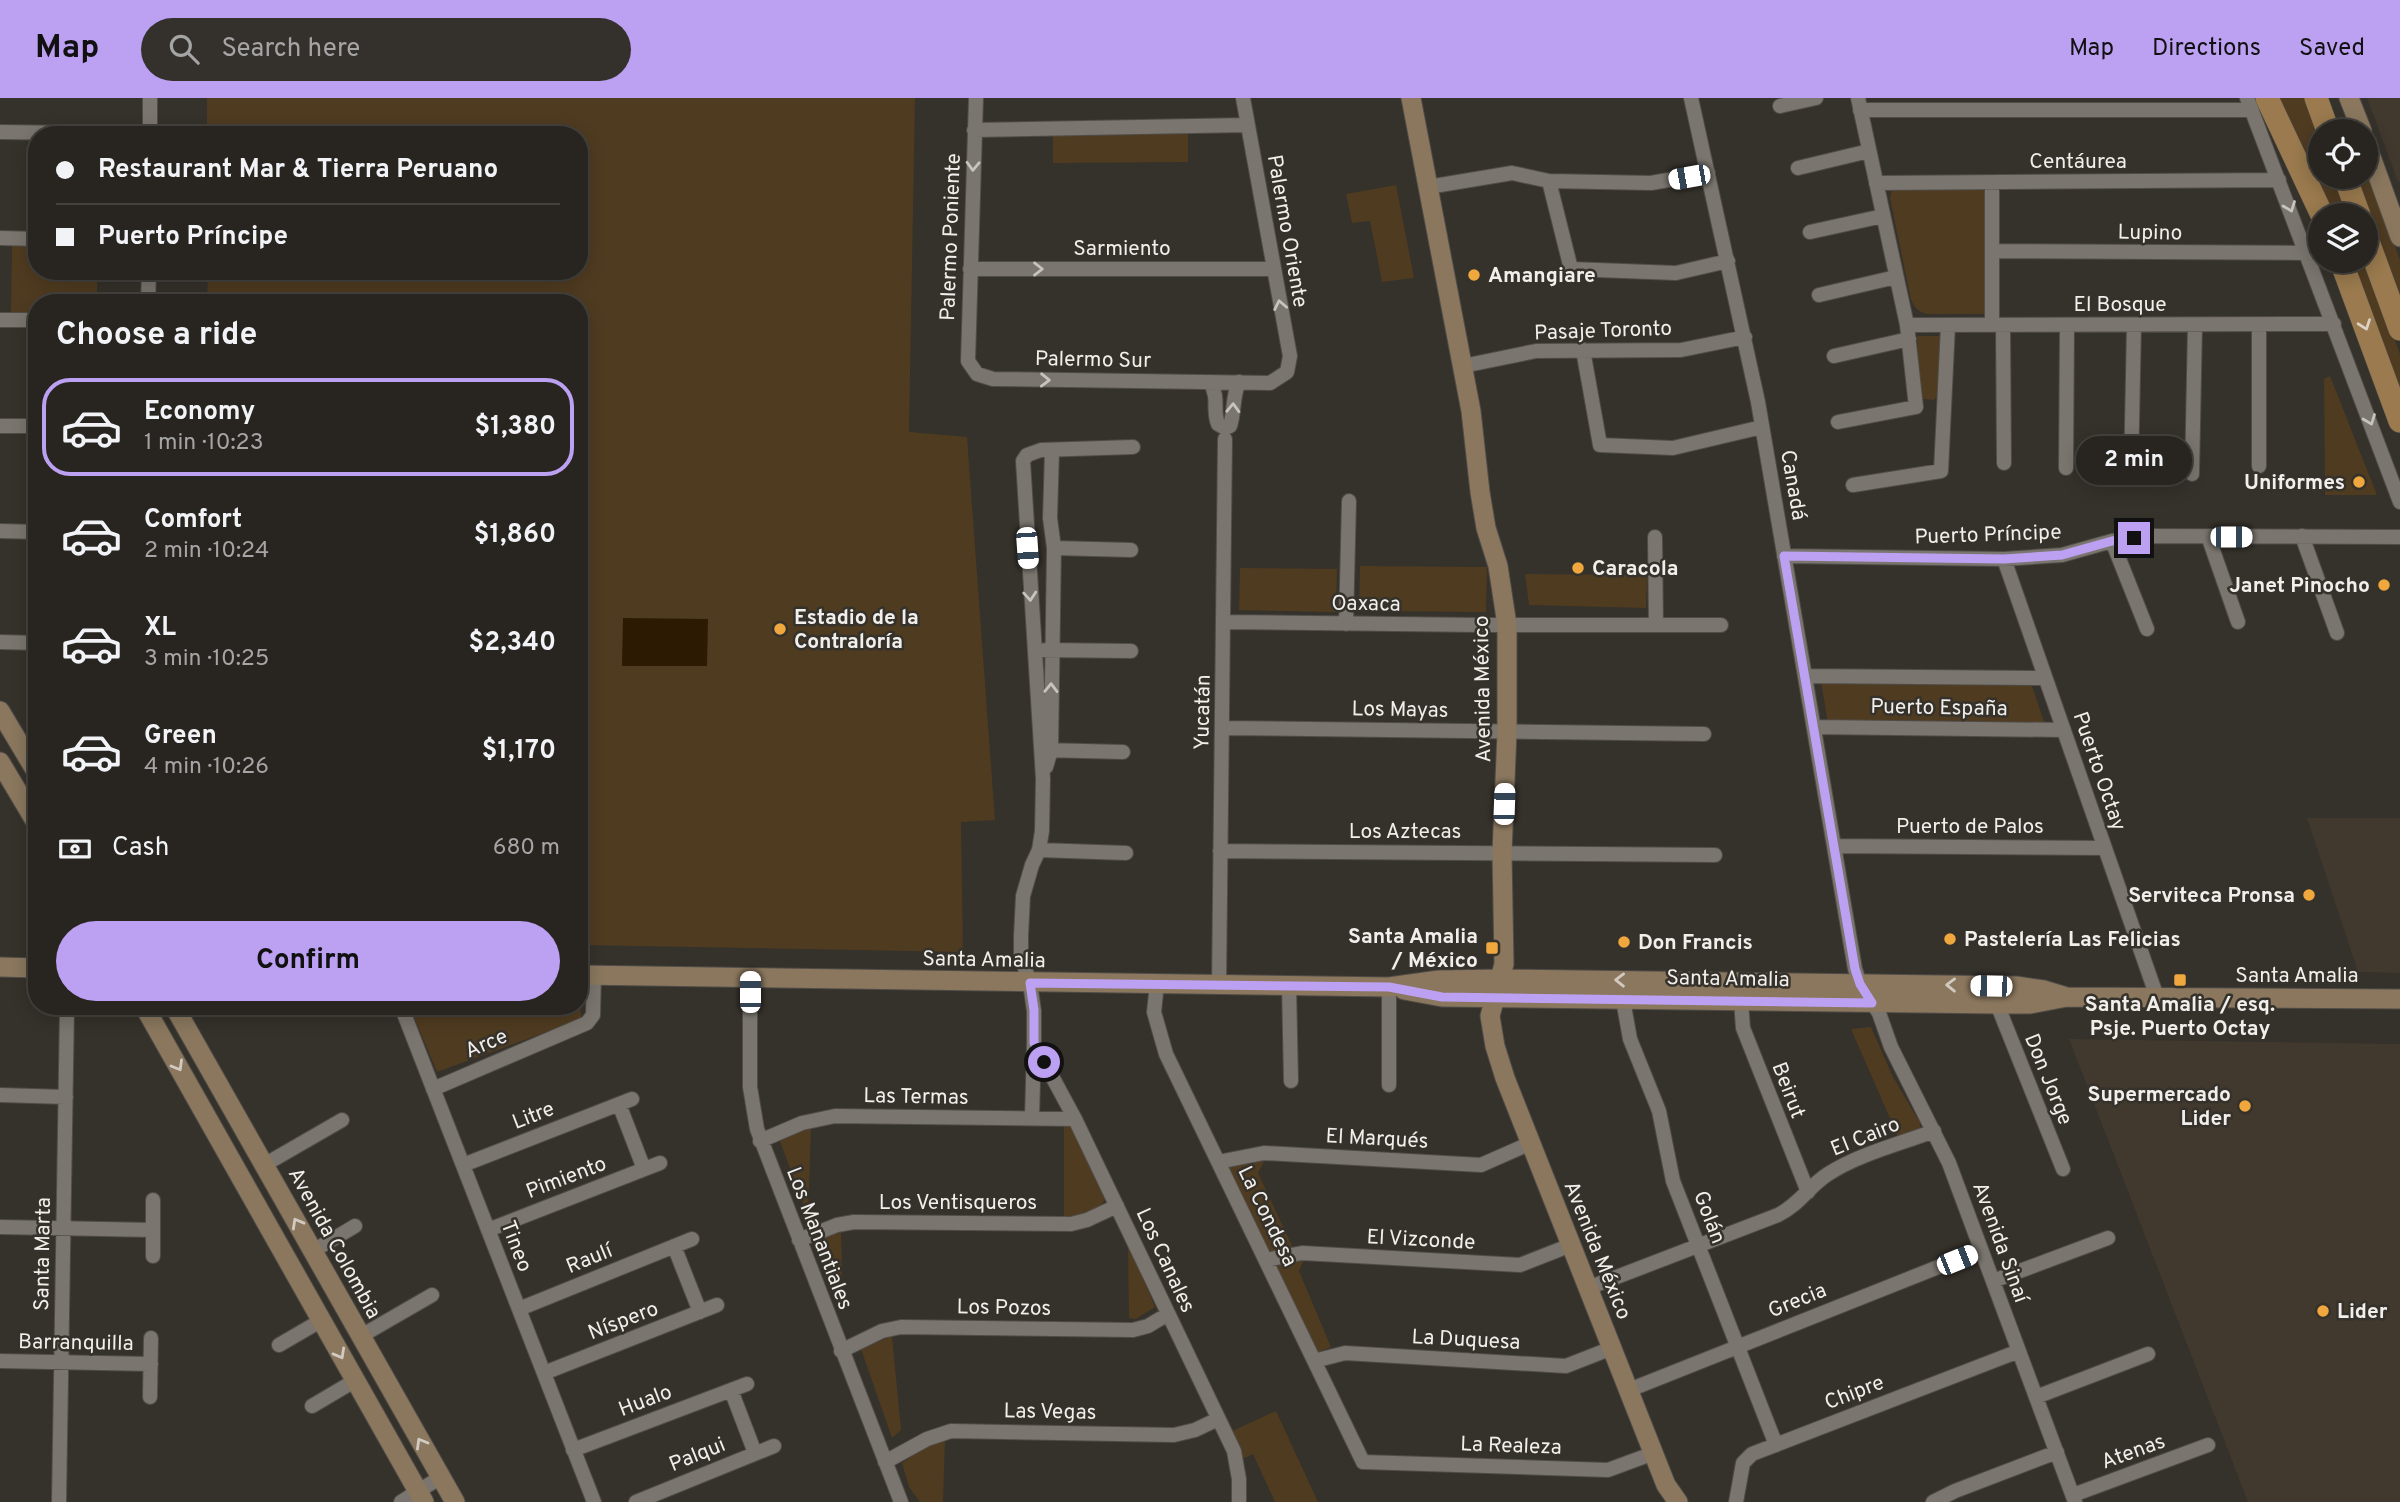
<!DOCTYPE html>
<meta charset="utf-8">
<style>
:root{--surface:#282520;--page:#34312d;--text:#f1f3f6;--muted:#a5a5a5;--line:#44423e;--accent:#bca0f2}
body{margin:0;font-family:Overpass,sans-serif;background:var(--page);color:var(--text);height:100vh;display:flex;flex-direction:column;font-size:26px;white-space:nowrap}
*{box-sizing:border-box;margin:0}
p{font-size:23px;color:var(--muted)}
.icon{flex:none;width:38px;height:38px;fill:none;stroke:currentColor;stroke-width:2;stroke-linecap:round;stroke-linejoin:round}
.map{position:relative;flex:1;overflow:hidden}
.drawer{position:absolute;left:28px;top:196px;width:560px;height:721px;display:flex;flex-direction:column;background:var(--surface);border-radius:28px;box-shadow:0 4px 18px #0003,0 0 0 2px var(--line)}
.drawer>*{flex:none}
.top-card{position:absolute;left:28px;top:28px;width:560px;height:154px;border-radius:28px;box-shadow:0 4px 18px #0003,0 0 0 2px var(--line);display:grid;align-content:center;height:154px;padding:0 28px;background:var(--surface)}
.controls{position:absolute;left:2308px;top:21px;display:grid;gap:14px}
.controls a{display:grid;place-items:center;width:70px;height:70px;border-radius:50%;background:var(--surface);box-shadow:0 4px 18px #0003,0 0 0 2px var(--line);font-size:35px}
.end{position:absolute;width:32px;height:32px;margin:-16px;border:9px solid #bca0f2;background:#111;box-shadow:0 0 0 4px #111}
.from{border-radius:50%}
.bubble{position:absolute;height:49px;border-radius:24px;background:var(--surface);box-shadow:0 4px 18px #0003,0 0 0 2px var(--line);font-size:23px;font-weight:700;line-height:49px;text-align:center}
.car{position:absolute;width:21px;height:42px;margin:-21px -10px;border-radius:9px;box-shadow:0 0 5px 2px #0007;background:linear-gradient(#fff 24%,#345 0 40%,#fff 0 76%,#345 0 86%,#fff 0)}
.top-card b{display:flex;align-items:center;gap:24px;height:66px;font-size:26px}
.top-card b+b{border-top:2px solid var(--line)}
.top-card i{width:18px;height:18px;background:var(--text)}
ul{padding:0;list-style:none}
li{display:flex;align-items:center;gap:21px;height:98px;margin:0 14px 10px;padding:0 14px;border:4px solid transparent;border-radius:28px}
li div{flex:1}
li b{display:block;font-size:26px}
li em{font-style:normal;font-weight:700}
li.selected{border-color:var(--accent)}
li>.icon{width:63px;height:63px;stroke-width:1.5}
h2{padding:0 28px;font-size:32px;line-height:84px}
.pay{display:flex;align-items:center;gap:18px;height:77px;padding:0 28px;font-size:26px}
.pay p{margin-inline-start:auto}
.action{display:flex;gap:14px;margin-top:auto;padding:14px 28px}
.action a{flex:1;height:80px;border-radius:42px;background:var(--accent);color:#111;font-size:28px;font-weight:700;line-height:80px;text-align:center}
header{display:flex;align-items:center;gap:42px;box-sizing:border-box;height:98px;padding:0 35px;background:var(--accent);color:#111}
header strong{font-size:33px}
nav{display:flex;gap:38px;margin-inline-start:auto;font-size:24px}
.search{width:490px;height:63px;background:var(--page);display:flex;align-items:center;gap:18px;box-sizing:border-box;padding:0 24px;border-radius:38px;color:var(--muted);font-size:26px}
.map>svg:first-child{display:block}
</style>
<header>
<strong>Map</strong>
<div class="search"><svg class="icon" aria-label="search" viewBox="0 0 24 24"><circle cx="10" cy="10" r="6"/><path d="M15 15l6 6"/></svg>Search here</div>
<nav><a>Map</a><a>Directions</a><a>Saved</a></nav>
</header>
<div class="map">
<svg width="2400" height="1404" viewBox="0 0 2400 1404">
<rect width="100%" height="100%" fill="#35312b"/>
<path fill="#41382e" d="M2367,0h33v83l-2,1z
M2307,720h93v155l-42,-1z
M2069,941l331,5v458h-152z"/>
<path fill="#4f3b20" d="M207,0h708l-6,334 58,5 28,383 -34,2 2,130 -384,-7v-642h-372l1,-32h371v-136h-372z
M2277,0h27l16,43v36h14l14,38h-16z
M1053,36h135v28l-135,1z
M2366,68l34,94v44l-44,-127h10z
M1396,87l18,93 -32,4 -12,-61 -18,2 -6,-29z
M1892,91h92l3,5 -2,118 -2,2h-56c-10,-2 -15,-9 -17,-19l-20,-97z
M12,144l25,1v28h60v32h-60v12l-26,1z
M2352,163h14l34,93v34z
M1917,238h25l-3,58 -5,6 -11,-1 -3,-8z
M2330,278l47,119h-52l-1,-116z
M1360,468l127,1 -1,45 -127,-1z
M1240,470l97,1 -1,43 -97,-2z
M1525,476l122,1 -1,33 -117,-3z
M1821,584l211,4 12,36 -216,1z
M410,909l170,2 2,10 -145,53z
M1871,929l21,48 28,48v8l-20,10 -49,-112z
M1064,1028l9,1 34,69c-9,18 -25,19 -43,22z
M811,1029l-3,90 -28,-76z
M1266,1060l-8,15 36,77 -20,4 -11,-5 -36,-81 2,-6z
M841,1131l2,82 -26,-71z
M1128,1146l27,63 -19,12 -7,-1z
M1305,1159l-6,14 32,76 -15,6 -40,-81 4,-10z
M892,1238l9,94 -9,8 -31,-89z
M1276,1313l42,91h-43l-22,-48 -11,5 -12,-27z
M945,1341l-2,63h-23l-11,-15 -7,-24 21,-14z"/>
<path fill="#2c1a02" d="M623,520l85,1 -1,47h-85z"/>
<g fill="none" stroke-linecap="round" stroke-linejoin="round">
<g stroke="#504c48" stroke-width="16">
<path id="street" d="M976,0l-8,263 9,13 16,5 277,4 17,-11 3,-16 -47,-258
M1691,0l67,304 97,567 5,15 19,29 12,34 58,116 126,339
M2247,0l153,404
M1780,8l36,-8
M1860,12h392
M974,32l274,-5
M0,34l150,2
M150,37v-37
M1798,70l71,-17
M1549,83l22,88 105,4 52,-12
M1876,85l403,-3
M1428,89l84,-14 37,8 102,2 57,-10
M1810,134l73,-16
M0,140l37,1
M1993,153l315,2
M970,171h303
M1819,197l77,-18
M148,205l1,-32
M0,222h37
M1907,227l427,-1
M1992,227v-142
M2003,227l1,138
M2259,227v141
M1583,252l17,95 73,3 89,-21
M1834,258l75,-17
M1463,268l73,-15 145,-1 64,-13
M1210,284c10,18 2,26 8,42l7,4 5,-2c5,-15 2,-29 9,-44
M1838,324l78,-15 -9,-82 -49,-227
M0,328h37
M1133,349l-92,3 -14,5 -4,6 20,318 -1,52 -3,19 -7,15 -9,31 -2,40v21l9,26 4,28v32l41,76 159,332 5,28v23
M2066,370l1,-143
M2131,376l3,-149
M2192,376l3,-149
M1853,387l88,-14 7,-146
M0,433l37,1
M2208,438l30,86
M2302,438l35,97
M1655,439l1,88
M2112,443l35,88
M1054,450l77,2
M1784,458l220,3 58,-4 50,-14 35,-5 253,1
M2004,461l153,438
M1224,524l255,3h242
M1346,526l3,-123
M0,544l37,1
M1045,552l86,1
M1805,578l240,2
M1814,629l250,3
M1223,630l481,6
M1044,652l79,2
M1046,669l5,-17 3,-202 -4,-30 2,-67
M1834,748l271,2
M1039,752l87,3
M1220,753l495,4
M750,880v109l7,42 144,373
M1157,886l-3,28 12,42 197,408 245,8 46,-17
M1219,887l6,-546
M1289,888l2,95
M1389,889v98
M1623,902l7,39 29,72 14,70 103,264
M1741,903l2,27 65,164
M1997,906l66,165
M401,908l193,496
M433,991l154,-66 6,-8 1,-39
M0,997l66,2
M619,1006l25,65
M1032,1020l2,-74
M760,1043l42,-18 33,-7 240,3
M1218,1064l46,-9 217,12 50,-22
M264,1067l78,-45
M463,1067l169,-66
M0,1129l153,3
M488,1132l172,-67
M799,1142l38,-15 17,-3 217,2 16,-4 30,-14
M674,1148l26,66
M313,1153l42,-25
M153,1158v-56
M1266,1162l36,-7 218,12 51,-20
M1993,1183l115,-43
M1588,1190l190,-73c21,-10 31,-29 50,-41 31,-20 72,-30 106,-43
M519,1211l173,-70
M361,1238l71,-41
M279,1247l43,-25
M841,1253l41,-20 19,-4 232,3 15,-4 20,-12
M0,1263l151,3
M1314,1263l31,-8 221,13 46,-18
M544,1275l173,-68
M731,1292l24,63
M1629,1292l352,-140
M150,1299l1,-59
M2036,1299l112,-43
M312,1308l44,-26
M573,1352l174,-66
M885,1364l42,-23 24,-8 223,4 21,-5 23,-11
M2073,1397l135,-50
M59,1404l8,-496
M401,1404l40,-25
M636,1404l138,-56
M1736,1404l7,-39 9,-9 267,-103
M1933,1404l22,-11 102,-39"/>
</g>
<g stroke="#504c48" stroke-width="21">
<path id="secondary" d="M1411,0l60,313 9,81 6,36 12,38 9,59v107l-5,121 2,111 -14,52 5,30 10,32 161,407 12,17
M2349,0l13,33
M2366,45l34,94
M0,613l37,62
M0,664l37,62
M0,869l37,1
M579,877l810,12 50,-7 62,-1 515,7 28,4 23,7
M1404,892l38,7 555,7h33l37,-7 333,2
M144,908l280,496
M174,908l281,496"/>
</g>
<g stroke="#504c48" stroke-width="24">
<path id="primary" d="M2267,0l55,117
M2316,0l12,33
M2345,79l14,38
M2366,138l34,93
M2341,163l59,160"/>
</g>
<use href="#street" stroke="#7a756e" stroke-width="14"/>
<use href="#secondary" stroke="#8a775e" stroke-width="19"/>
<use href="#primary" stroke="#9a7a4e" stroke-width="23"/>
</g>
<defs><path id="oneway-chevron" d="M-2-3.5L2.5 0L-2 3.5" fill="none" stroke-width="1.6" stroke-linecap="round" stroke-linejoin="round" transform="scale(1.75)"/></defs>
<g stroke="#c7c4bf">
<use href="#oneway-chevron" transform="translate(973 68) rotate(92)"/>
<use href="#oneway-chevron" transform="translate(2290 109) rotate(69)"/>
<use href="#oneway-chevron" transform="translate(1038 171)"/>
<use href="#oneway-chevron" transform="translate(1280 207) rotate(-101)"/>
<use href="#oneway-chevron" transform="translate(1045 282) rotate(1)"/>
<use href="#oneway-chevron" transform="translate(1233 310) rotate(-88)"/>
<use href="#oneway-chevron" transform="translate(2370 322) rotate(69)"/>
<use href="#oneway-chevron" transform="translate(1030 498) rotate(86)"/>
<use href="#oneway-chevron" transform="translate(1051 590) rotate(-89)"/>
</g>
<use stroke="#dbd1c4" href="#oneway-chevron" transform="translate(2365 227) rotate(70)"/>
<g stroke="#d2cac1">
<use href="#oneway-chevron" transform="translate(1620 882) rotate(-179)"/>
<use href="#oneway-chevron" transform="translate(1951 887) rotate(-179)"/>
<use href="#oneway-chevron" transform="translate(178 968) rotate(60)"/>
<use href="#oneway-chevron" transform="translate(297 1125) rotate(-119)"/>
<use href="#oneway-chevron" transform="translate(340 1256) rotate(61)"/>
<use href="#oneway-chevron" transform="translate(421 1345) rotate(-120)"/>
</g>
<g fill="none" stroke-linecap="round" stroke-linejoin="round">
<path stroke="#bca0f2" stroke-width="9" d="M1044,964l-10,-19v-33l-4,-27 359,4 53,10 430,6 -12,-19 -5,-15 -71,-413 220,3 58,-4 50,-14 22,-3"/>
</g>
<g fill="#efa73e" stroke="#35312b" stroke-width="2.5">
<circle cx="1474" cy="177" r="7"/>
<circle cx="2359" cy="384" r="7"/>
<circle cx="1578" cy="470" r="7"/>
<circle cx="2384" cy="487" r="7"/>
<circle cx="780" cy="531" r="7"/>
<circle cx="2309" cy="797" r="7"/>
<circle cx="1950" cy="841" r="7"/>
<circle cx="1624" cy="844" r="7"/>
<rect x="1485" y="843" width="14" height="14" rx="3.5"/>
<rect x="2173" y="875" width="14" height="14" rx="3.5"/>
<circle cx="2245" cy="1008" r="7"/>
<circle cx="2323" cy="1213" r="7"/>
</g>
<g text-anchor="middle" stroke-width="5" stroke-linejoin="round" paint-order="stroke">
<g font-size="21" fill="#f1eeeb" stroke="#35312b">
<text x="2078" y="70">Centáurea</text>
<text transform="translate(1288 133) rotate(80)" y="7">Palermo Oriente</text>
<text transform="translate(2150 134) rotate(1)" y="7">Lupino</text>
<text transform="translate(950 139) rotate(-88)" y="7">Palermo Poniente</text>
<text x="1122" y="157">Sarmiento</text>
<text x="2120" y="213">El Bosque</text>
<text transform="translate(1603 232) rotate(-2)" y="7">Pasaje Toronto</text>
<text transform="translate(1093 261) rotate(1)" y="7">Palermo Sur</text>
<text transform="translate(1794 387) rotate(80)" y="7">Canadá</text>
<text transform="translate(1988 436) rotate(-2)" y="7">Puerto Príncipe</text>
<text transform="translate(1366 505) rotate(1)" y="7">Oaxaca</text>
<text transform="translate(1482 591) rotate(-91)" y="7">Avenida México</text>
<text transform="translate(1939 609) rotate(1)" y="7">Puerto España</text>
<text transform="translate(1400 611) rotate(1)" y="7">Los Mayas</text>
<text transform="translate(1202 614) rotate(-89)" y="7">Yucatán</text>
<text transform="translate(2100 673) rotate(71)" y="7">Puerto Octay</text>
<text x="1970" y="735">Puerto de Palos</text>
<text x="1405" y="740">Los Aztecas</text>
<text transform="translate(984 861) rotate(1)" y="7">Santa Amalia</text>
<text x="2297" y="884">Santa Amalia</text>
<text transform="translate(1728 880) rotate(1)" y="7">Santa Amalia</text>
<text transform="translate(486 945) rotate(-23)" y="7">Arce</text>
<text transform="translate(2049 981) rotate(68)" y="7">Don Jorge</text>
<text transform="translate(1789 992) rotate(69)" y="7">Beirut</text>
<text transform="translate(916 998) rotate(1)" y="7">Las Termas</text>
<text transform="translate(533 1017) rotate(-21)" y="7">Litre</text>
<text transform="translate(1865 1038) rotate(-22)" y="7">El Cairo</text>
<text transform="translate(1377 1040) rotate(3)" y="7">El Marqués</text>
<text transform="translate(566 1079) rotate(-21)" y="7">Pimiento</text>
<text x="958" y="1111">Los Ventisqueros</text>
<text transform="translate(1268 1118) rotate(64)" y="7">La Condesa</text>
<text transform="translate(1710 1119) rotate(69)" y="7">Golán</text>
<text transform="translate(820 1140) rotate(69)" y="7">Los Manantiales</text>
<text transform="translate(1421 1141) rotate(3)" y="7">El Vizconde</text>
<text transform="translate(2001 1144) rotate(70)" y="7">Avenida Sinaí</text>
<text transform="translate(335 1145) rotate(61)" y="7">Avenida Colombia</text>
<text transform="translate(517 1148) rotate(69)" y="7">Tineo</text>
<text transform="translate(1598 1152) rotate(68)" y="7">Avenida México</text>
<text transform="translate(42 1156) rotate(-89)" y="7">Santa Marta</text>
<text transform="translate(589 1160) rotate(-22)" y="7">Raulí</text>
<text transform="translate(1166 1162) rotate(65)" y="7">Los Canales</text>
<text transform="translate(1797 1202) rotate(-22)" y="7">Grecia</text>
<text transform="translate(1004 1209) rotate(1)" y="7">Los Pozos</text>
<text transform="translate(623 1222) rotate(-21)" y="7">Níspero</text>
<text transform="translate(1466 1241) rotate(3)" y="7">La Duquesa</text>
<text transform="translate(76 1244) rotate(1)" y="7">Barranquilla</text>
<text transform="translate(1854 1294) rotate(-21)" y="7">Chipre</text>
<text transform="translate(645 1302) rotate(-21)" y="7">Hualo</text>
<text transform="translate(1050 1313) rotate(1)" y="7">Las Vegas</text>
<text transform="translate(1511 1347) rotate(2)" y="7">La Realeza</text>
<text transform="translate(2133 1353) rotate(-20)" y="7">Atenas</text>
<text transform="translate(697 1356) rotate(-22)" y="7">Palqui</text>
</g>
<g font-size="21" font-weight="bold" fill="#f1eeeb" stroke="#35312b" text-anchor="start">
<text x="1488" y="184">Amangiare</text>
<text x="2345" y="391" text-anchor="end">Uniformes</text>
<text x="1592" y="477">Caracola</text>
<text x="2370" y="494" text-anchor="end">Janet Pinocho</text>
<text x="794" y="526">Estadio de la<tspan x="794" dy="24">Contraloría</tspan></text>
<text x="2295" y="804" text-anchor="end">Serviteca Pronsa</text>
<text x="1478" y="845" text-anchor="end">Santa Amalia<tspan x="1478" dy="24">/ México</tspan></text>
<text x="1964" y="848">Pastelería Las Felicias</text>
<text x="1638" y="851">Don Francis</text>
<text x="2180" y="913" text-anchor="middle">Santa Amalia / esq.<tspan x="2180" dy="24">Psje. Puerto Octay</tspan></text>
<text x="2231" y="1003" text-anchor="end">Supermercado<tspan x="2231" dy="24">Lider</tspan></text>
<text x="2337" y="1220">Lider</text>
</g>
</g>
</svg>
<div class="controls">
<a><svg class="icon" aria-label="locate" viewBox="0 0 24 24"><circle cx="12" cy="12" r="6"/><path d="M12 2v4M12 18v4M2 12h4M18 12h4"/></svg></a>
<a><svg class="icon" aria-label="layers" viewBox="0 0 24 24"><path d="M12 4l9 5-9 5-9-5zM3 14l9 5 9-5"/></svg></a>
</div>
<i class="end from" style="left:1044px;top:964px"></i>
<i class="end" style="left:2134px;top:440px"></i>
<div class="bubble" style="left:2076px;top:338px;width:116px">2 min</div>
<i class="car" style="left:1689px;top:79px;rotate:260deg"></i>
<i class="car" style="left:2231px;top:439px;rotate:90deg"></i>
<i class="car" style="left:1027px;top:450px;rotate:176deg"></i>
<i class="car" style="left:1504px;top:706px;rotate:2deg"></i>
<i class="car" style="left:1991px;top:888px;rotate:271deg"></i>
<i class="car" style="left:750px;top:894px;rotate:0deg"></i>
<i class="car" style="left:1957px;top:1162px;rotate:68deg"></i>
<div class="top-card">
<b><i class="from"></i>Restaurant Mar &amp; Tierra Peruano</b>
<b><i></i>Puerto Príncipe</b>
</div>
<section class="drawer">
<h2>Choose a ride</h2>
<ul>
<li class="selected"><svg class="icon" aria-label="car" viewBox="0 0 24 24"><path d="M5 17H2v-5l4-1 3-4h7l3 4 3 1v5h-3M9 17h6M6 11h13"/><circle cx="7" cy="17" r="2"/><circle cx="17" cy="17" r="2"/></svg><div><b>Economy</b><p>1 min · 10:23</p></div><em>$1,380</em></li>
<li><svg class="icon" aria-label="car" viewBox="0 0 24 24"><path d="M5 17H2v-5l4-1 3-4h7l3 4 3 1v5h-3M9 17h6M6 11h13"/><circle cx="7" cy="17" r="2"/><circle cx="17" cy="17" r="2"/></svg><div><b>Comfort</b><p>2 min · 10:24</p></div><em>$1,860</em></li>
<li><svg class="icon" aria-label="car" viewBox="0 0 24 24"><path d="M5 17H2v-5l4-1 3-4h7l3 4 3 1v5h-3M9 17h6M6 11h13"/><circle cx="7" cy="17" r="2"/><circle cx="17" cy="17" r="2"/></svg><div><b>XL</b><p>3 min · 10:25</p></div><em>$2,340</em></li>
<li><svg class="icon" aria-label="car" viewBox="0 0 24 24"><path d="M5 17H2v-5l4-1 3-4h7l3 4 3 1v5h-3M9 17h6M6 11h13"/><circle cx="7" cy="17" r="2"/><circle cx="17" cy="17" r="2"/></svg><div><b>Green</b><p>4 min · 10:26</p></div><em>$1,170</em></li>
</ul>
<div class="pay"><svg class="icon" aria-label="cash" viewBox="0 0 24 24"><path d="M3 7h18v10H3z"/><circle cx="12" cy="12" r="2"/></svg>Cash<p>680 m</p></div>
<div class="action"><a>Confirm</a></div>
</section>
</div>
